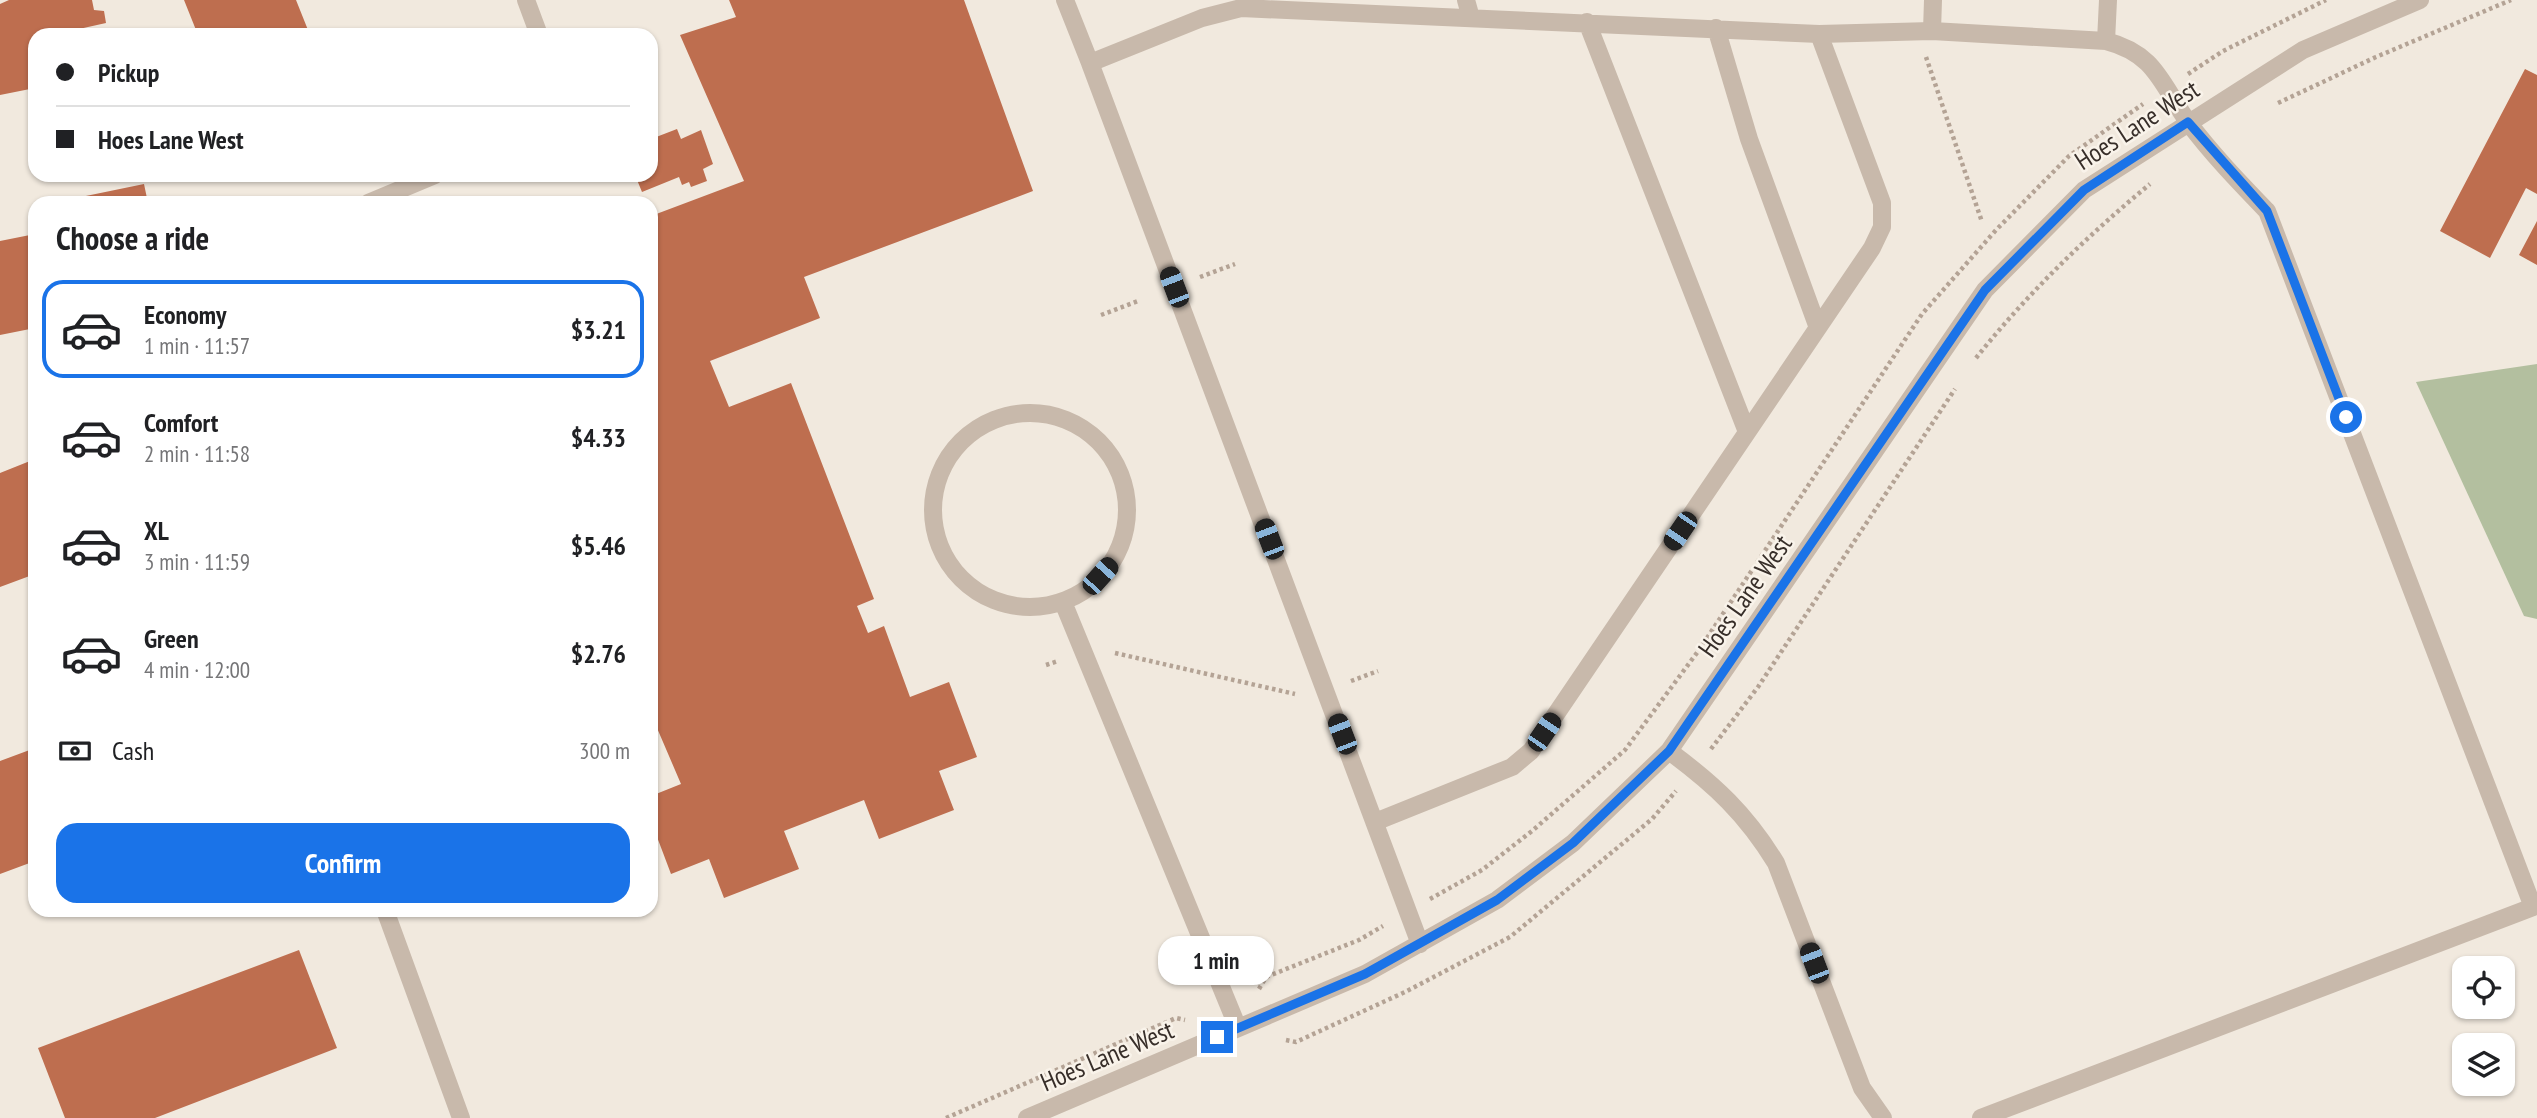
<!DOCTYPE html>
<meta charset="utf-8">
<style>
:root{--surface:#fff;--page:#f6f6f6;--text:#202124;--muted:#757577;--line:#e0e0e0;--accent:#1a73e8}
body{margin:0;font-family:"PT Sans Narrow",sans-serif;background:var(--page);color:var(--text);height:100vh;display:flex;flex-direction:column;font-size:26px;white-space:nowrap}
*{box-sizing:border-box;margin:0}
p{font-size:23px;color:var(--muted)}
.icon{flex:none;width:38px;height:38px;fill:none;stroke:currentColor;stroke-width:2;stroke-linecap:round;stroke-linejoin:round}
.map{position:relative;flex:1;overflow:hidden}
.panel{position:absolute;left:28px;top:196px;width:630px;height:721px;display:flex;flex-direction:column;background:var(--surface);border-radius:21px;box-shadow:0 2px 5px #0004}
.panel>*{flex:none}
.guide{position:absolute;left:28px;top:28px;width:630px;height:154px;border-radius:21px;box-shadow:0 2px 5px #0004;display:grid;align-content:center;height:154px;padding:0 28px;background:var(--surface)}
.fabs{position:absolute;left:2452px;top:956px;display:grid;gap:14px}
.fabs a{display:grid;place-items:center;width:63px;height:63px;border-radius:14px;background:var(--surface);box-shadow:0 2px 5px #0004;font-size:35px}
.end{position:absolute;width:32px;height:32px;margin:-16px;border:9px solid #1a73e8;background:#fff;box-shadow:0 0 0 4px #fff}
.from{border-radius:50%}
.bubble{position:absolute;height:49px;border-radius:21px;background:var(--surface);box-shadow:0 2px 5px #0004;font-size:23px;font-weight:600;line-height:49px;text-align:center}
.car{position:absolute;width:21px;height:42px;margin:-21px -10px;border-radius:9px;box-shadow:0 0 5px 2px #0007;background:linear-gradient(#222 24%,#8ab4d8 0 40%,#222 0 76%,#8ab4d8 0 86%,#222 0)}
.guide b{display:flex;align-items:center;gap:24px;height:66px;font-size:26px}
.guide b+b{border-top:2px solid var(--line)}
.guide i{width:18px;height:18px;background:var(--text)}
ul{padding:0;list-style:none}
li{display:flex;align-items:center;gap:21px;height:98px;margin:0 14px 10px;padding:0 14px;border:4px solid transparent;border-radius:21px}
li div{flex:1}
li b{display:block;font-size:26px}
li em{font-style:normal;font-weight:600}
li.on{border-color:var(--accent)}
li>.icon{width:63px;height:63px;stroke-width:1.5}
h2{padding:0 28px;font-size:32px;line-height:84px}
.pay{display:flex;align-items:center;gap:18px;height:77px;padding:0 28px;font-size:26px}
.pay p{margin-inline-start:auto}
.action{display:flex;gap:14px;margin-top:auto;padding:14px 28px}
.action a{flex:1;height:80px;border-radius:21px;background:var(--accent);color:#fff;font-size:28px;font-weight:600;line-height:80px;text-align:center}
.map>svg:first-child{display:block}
</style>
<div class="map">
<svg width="2537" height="1118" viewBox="0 0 2537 1118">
<rect width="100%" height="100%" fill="#f1e9de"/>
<path fill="#b3bf9f" d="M2537,364v255l-13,-3 -108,-234z"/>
<path fill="#be6e4f" d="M9,0h83l2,10 10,1 2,12 -27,6 1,6h-45v53l-35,7v-91z
M184,0h112l14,35h-112z
M729,0h235l69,191 -229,86 16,41 -110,43 19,46 62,-24 83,216 -17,7 11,27 16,-7 26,71 39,-15 28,75 -38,14 15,39 -75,29 -15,-39 -80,31 15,38 -75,29 -15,-39 -38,15 -20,-53v-25l30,-12 -30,-70v-498l93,-35 -64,-146 56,-18z
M2525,69l12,6v119l-11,-6 -36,70 -50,-27z
M677,129l4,10 20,-9 12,34 -10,5 4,12 -16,6 -2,-5 -7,3 -3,-8 -37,15 -7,-17h16v-36z
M144,184l4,19h-66l-1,-6z
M2537,221v44l-18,-10z
M35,234v94l-35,7v-94z
M35,459v115l-35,13v-114z
M35,748v113l-35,13v-113z
M299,950l38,98 -182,70h-90l-27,-70z"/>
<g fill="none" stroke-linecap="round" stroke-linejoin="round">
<path stroke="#b4a395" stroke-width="4.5" stroke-dasharray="3.5 3.5" stroke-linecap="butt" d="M1926,57l56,165
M2188,74l35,-23 103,-51
M2278,103l98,-46 135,-57
M1200,277l35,-13
M1101,315l37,-14
M1976,358c52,-65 110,-121 174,-174
M1115,653l180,41
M1046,665l12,-4
M1351,681l27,-10
M1711,749l47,-62 197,-298
M1430,899l52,-29 50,-39 93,-81 74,-100 223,-336 74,-84 73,-74 74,-52
M1259,989l7,-12 93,-37 24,-14
M1286,1040l10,2 109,-50 105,-55 142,-118 24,-28
M946,1118l230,-100 9,2"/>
<path stroke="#c8b9ab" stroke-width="18" d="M526,0l13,35
M1065,0l25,63
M1466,0l5,18
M1587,22l160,410
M1716,28l33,111 69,189
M1932,31l1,-31
M2106,41l2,-41
M368,203l67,-28
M933 510a97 97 0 1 1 194 0a97 97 0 1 1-194 0Z
M1063,602l175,426
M1669,751c46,34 77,63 107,112l86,225 21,30
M1375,822l137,-55 19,-16 341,-503 10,-21v-24l-63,-169
M385,910l76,208
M1420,944l-330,-881 112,-45 39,-10 578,26 113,-3 174,10c50,13 55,43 82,81 23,31 52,61 79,89l266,696 -552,211
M1027,1118l338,-144 132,-74 76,-57 96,-92 316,-461 99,-100 219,-140 117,-50"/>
</g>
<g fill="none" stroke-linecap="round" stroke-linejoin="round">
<path stroke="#1a73e8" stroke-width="9" d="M1217,1037l148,-63 132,-74 76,-57 96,-92 316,-461 99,-100 104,-68 79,89 79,206"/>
</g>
<g text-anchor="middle" stroke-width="5" stroke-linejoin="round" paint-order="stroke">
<g font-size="26" fill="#372e29" stroke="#f9f3ea">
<text transform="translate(2137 125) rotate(-33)" y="9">Hoes Lane West</text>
<text transform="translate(1745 596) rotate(-55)" y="9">Hoes Lane West</text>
<text transform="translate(1107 1056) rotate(-23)" y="9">Hoes Lane West</text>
</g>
</g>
</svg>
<div class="fabs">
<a><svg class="icon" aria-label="locate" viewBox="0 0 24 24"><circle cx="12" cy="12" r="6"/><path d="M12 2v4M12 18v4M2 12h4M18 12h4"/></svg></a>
<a><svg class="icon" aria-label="layers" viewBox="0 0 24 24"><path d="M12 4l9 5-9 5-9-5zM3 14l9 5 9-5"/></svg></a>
</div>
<i class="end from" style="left:2346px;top:417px"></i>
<i class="end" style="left:1217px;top:1037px"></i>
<div class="bubble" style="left:1158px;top:936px;width:116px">1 min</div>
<i class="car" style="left:1174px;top:287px;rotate:339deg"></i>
<i class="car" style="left:1680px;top:531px;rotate:214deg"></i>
<i class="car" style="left:1269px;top:539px;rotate:339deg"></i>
<i class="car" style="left:1100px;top:576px;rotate:42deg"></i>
<i class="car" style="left:1544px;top:732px;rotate:34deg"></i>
<i class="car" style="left:1342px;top:734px;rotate:339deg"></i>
<i class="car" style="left:1814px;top:963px;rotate:339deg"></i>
<div class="guide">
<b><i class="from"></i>Pickup</b>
<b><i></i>Hoes Lane West</b>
</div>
<section class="panel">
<h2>Choose a ride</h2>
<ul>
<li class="on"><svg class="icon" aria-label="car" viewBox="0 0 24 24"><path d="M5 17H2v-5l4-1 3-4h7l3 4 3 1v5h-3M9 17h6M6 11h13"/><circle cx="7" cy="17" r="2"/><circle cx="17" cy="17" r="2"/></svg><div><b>Economy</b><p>1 min · 11:57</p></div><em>$3.21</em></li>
<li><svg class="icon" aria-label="car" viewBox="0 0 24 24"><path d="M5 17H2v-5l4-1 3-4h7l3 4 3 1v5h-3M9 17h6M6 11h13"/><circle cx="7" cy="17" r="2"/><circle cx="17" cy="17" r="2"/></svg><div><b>Comfort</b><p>2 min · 11:58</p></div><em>$4.33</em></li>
<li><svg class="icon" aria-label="car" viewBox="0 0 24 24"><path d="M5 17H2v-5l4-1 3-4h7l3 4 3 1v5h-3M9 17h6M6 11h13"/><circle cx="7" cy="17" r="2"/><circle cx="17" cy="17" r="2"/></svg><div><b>XL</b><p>3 min · 11:59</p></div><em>$5.46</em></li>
<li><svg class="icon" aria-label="car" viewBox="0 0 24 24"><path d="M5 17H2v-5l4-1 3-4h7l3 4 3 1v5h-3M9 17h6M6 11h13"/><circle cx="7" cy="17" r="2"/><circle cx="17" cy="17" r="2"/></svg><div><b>Green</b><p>4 min · 12:00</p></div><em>$2.76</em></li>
</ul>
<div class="pay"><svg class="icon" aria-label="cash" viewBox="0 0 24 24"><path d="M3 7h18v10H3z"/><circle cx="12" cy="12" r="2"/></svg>Cash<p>300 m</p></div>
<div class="action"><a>Confirm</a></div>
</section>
</div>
